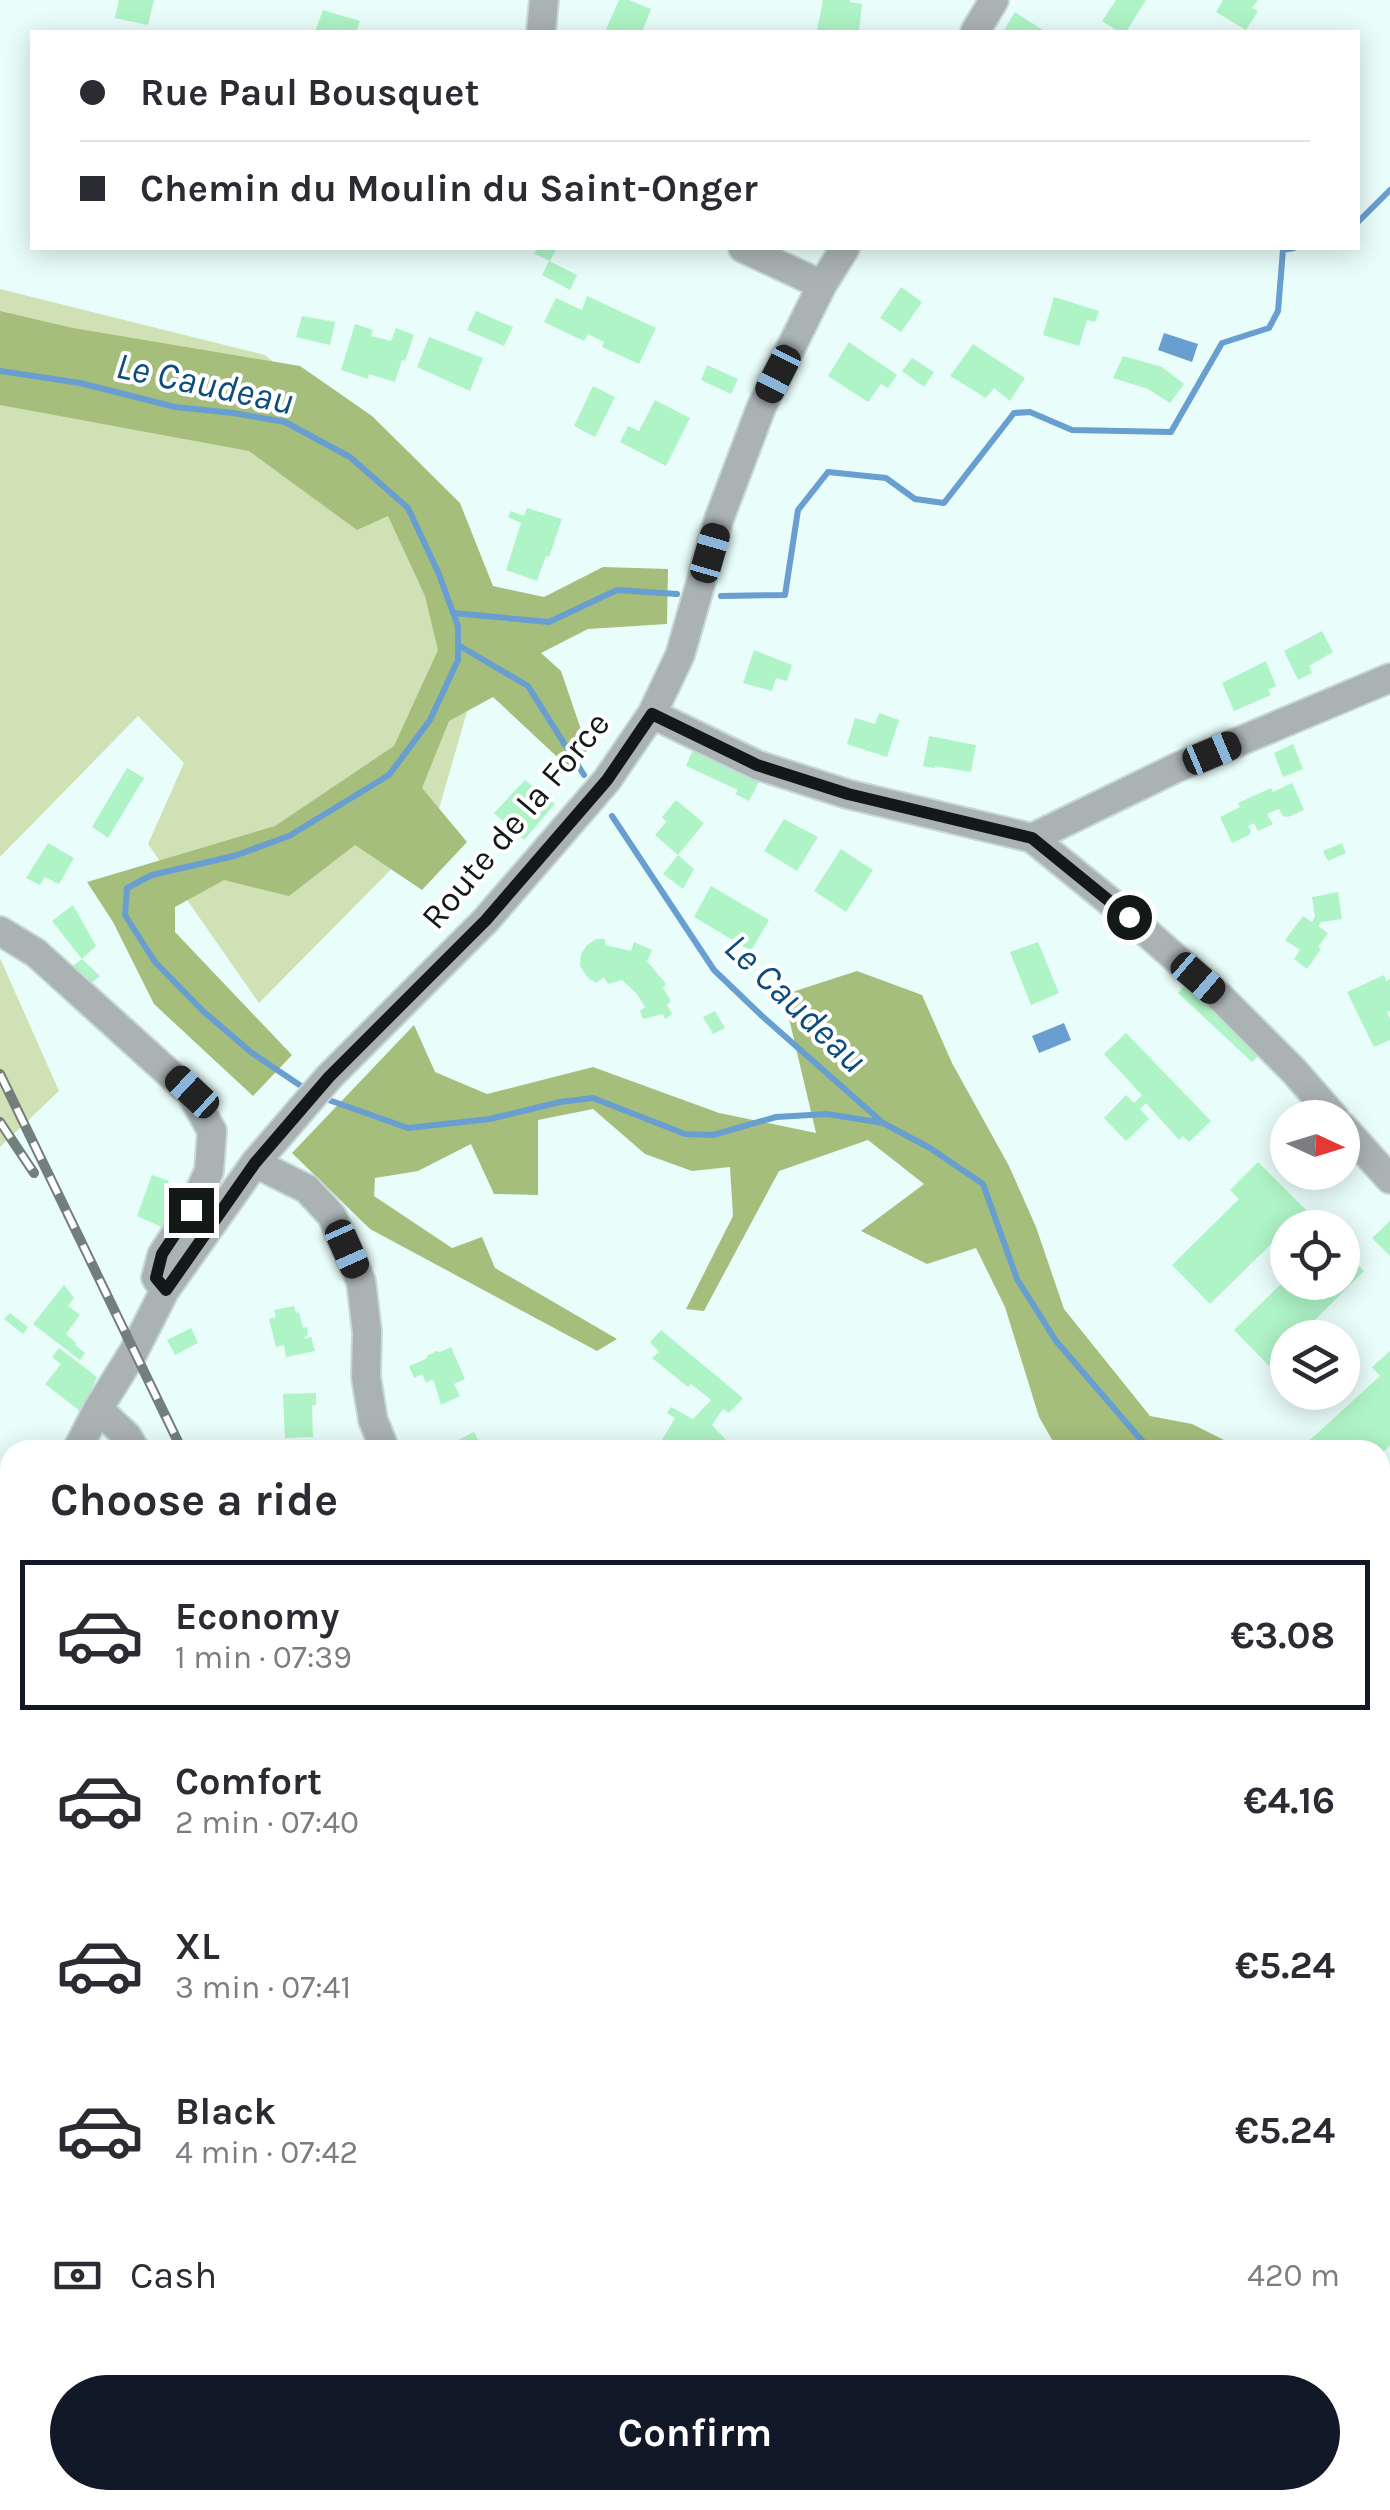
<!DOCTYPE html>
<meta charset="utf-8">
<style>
:root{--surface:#fff;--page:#f7f7f7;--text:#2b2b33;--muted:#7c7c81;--line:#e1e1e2;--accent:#111827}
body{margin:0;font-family:Karla,sans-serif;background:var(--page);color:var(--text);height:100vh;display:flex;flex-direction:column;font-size:38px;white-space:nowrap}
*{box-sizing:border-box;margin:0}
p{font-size:32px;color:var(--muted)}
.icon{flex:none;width:55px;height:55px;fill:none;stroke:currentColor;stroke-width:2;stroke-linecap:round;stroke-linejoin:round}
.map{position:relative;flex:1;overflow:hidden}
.sheet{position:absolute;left:0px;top:1440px;width:1390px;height:1070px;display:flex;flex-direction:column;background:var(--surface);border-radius:30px 30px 0 0;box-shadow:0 5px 25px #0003}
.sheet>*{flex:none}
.guide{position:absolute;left:30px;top:30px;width:1330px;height:220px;border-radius:0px;box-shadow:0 5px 25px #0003;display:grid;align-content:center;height:220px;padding:0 50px;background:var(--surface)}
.needle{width:65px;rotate:94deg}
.buttons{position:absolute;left:1270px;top:1100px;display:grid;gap:20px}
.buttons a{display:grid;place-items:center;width:90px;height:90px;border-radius:50%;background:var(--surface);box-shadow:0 5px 25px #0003;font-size:50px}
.end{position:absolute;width:45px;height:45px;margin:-22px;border:12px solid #121918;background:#fff;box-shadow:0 0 0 5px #fff}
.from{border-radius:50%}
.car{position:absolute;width:30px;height:60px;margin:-30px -15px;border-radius:12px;box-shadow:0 0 8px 2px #0007;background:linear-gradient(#222 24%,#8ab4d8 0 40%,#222 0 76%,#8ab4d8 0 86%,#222 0)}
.guide b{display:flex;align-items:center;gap:35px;height:95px;font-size:38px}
.guide b+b{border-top:2px solid var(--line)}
.guide i{width:25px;height:25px;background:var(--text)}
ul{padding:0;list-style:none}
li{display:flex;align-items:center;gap:30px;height:150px;margin:0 20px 15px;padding:0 30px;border:5px solid transparent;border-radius:0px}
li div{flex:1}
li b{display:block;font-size:38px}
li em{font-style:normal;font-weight:700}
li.active{border-color:var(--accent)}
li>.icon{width:90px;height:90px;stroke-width:1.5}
h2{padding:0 50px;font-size:45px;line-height:120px}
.pay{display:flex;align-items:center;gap:25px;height:110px;padding:0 50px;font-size:38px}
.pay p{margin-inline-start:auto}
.button{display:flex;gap:20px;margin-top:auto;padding:20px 50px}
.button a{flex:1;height:115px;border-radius:60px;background:var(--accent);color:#fff;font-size:40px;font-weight:700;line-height:115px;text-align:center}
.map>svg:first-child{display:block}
</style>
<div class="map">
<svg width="1390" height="2510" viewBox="0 0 1390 2510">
<rect width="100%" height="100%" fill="#e9fdfa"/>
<path fill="#d1e1b6" d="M0,289l265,66 146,123 86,130 -63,218 -175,177 -111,-159 36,-81 -46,-47 -138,141z
M0,958l59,133 -59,56z"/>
<path fill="#a6be7b" d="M0,311l73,17 227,38 72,50 88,87 33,83 51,11 59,-30 65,2 -1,55 -79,5 -47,24 20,18 27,79 -20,17 -75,-70 -44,24 -27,67 45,54 -45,48 -67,-45 -66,51 -65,-16 -49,27v25l117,123 -39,41 -99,-92 -41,-82 -26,-40 188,-56 119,-80 44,-96 -13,-54 -37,-80 -31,14 -108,-79 -249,-46z
M857,971l65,24 30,68 57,103 27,61 28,82 86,107 42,8 38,19v7h-172l-19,-33 -34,-110 -29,-59 -49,16 -66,-33 63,-47 -56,-44 -89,31 -75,140 -18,-2 47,-93 -3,-49 -38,4 -47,-17 -52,-45 -55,11v75l-44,-1 -23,-50 -53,27 -43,7 -1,18 78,52 30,-11 13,31 122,71 -20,12 -227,-122 -78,-76 122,-128 21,47 52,22 106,-27 126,46 97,20 -29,-123 2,-17z
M1380,1799l10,4v139l-10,-15z
M715,2500h212l-1,10h-206z"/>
<path fill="#689fd0" d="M1164,333l34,11 -6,18 -34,-12z
M1064,1023l7,17 -32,13 -7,-17z"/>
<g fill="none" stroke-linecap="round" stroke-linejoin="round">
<path stroke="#689fd0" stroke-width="6" d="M1358,222l32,-32
M0,371l80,12 95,24 58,6 52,9 65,35 58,51 30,64 20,54v34l-28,60 -41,55 -100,61 -55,20 -82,19 -25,13 -2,27 30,47 48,49 49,42 55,37
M721,596l64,-1 13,-85 30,-38 58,6 29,21 29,4 70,-90 16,-1 42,18 99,2 51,-89 47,-15 9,-17 5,-61 11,-2
M453,613l96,9 68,-32 60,4
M458,645l70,41 56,89
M612,816l102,154 48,46 120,106
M323,1098l85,30 82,-9 70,-17 33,-4 92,36 28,1 63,-18 51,-3 56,9 47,25 53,36 34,95 39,62 94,109
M1380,1835l10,4
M1380,1898l10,14"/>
</g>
<path fill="#aff4c6" d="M119,0h35l-6,25 -33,-7z
M619,0h10l22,9 -9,23h-37z
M823,0h27v2l12,2 -3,28h-38l-4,-2z
M1116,0h30l-20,32h-7l-17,-11z
M1223,0h35l-6,8 6,3 -12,19 -30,-18z
M323,10l37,11 -4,11h-41z
M1015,12l31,20h-43z
M537,248h20l-7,13 -16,-7z
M549,261l28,14 -7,15 -28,-15z
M901,287l21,15 -21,30 -21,-14z
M587,296l69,32 -17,36 -37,-17 2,-5 -16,-8 -4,7 -40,-19 12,-24 26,12z
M1054,297l45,14 -4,11 -8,-2 -8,26 -36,-11z
M476,311l37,16 -9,19 -37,-16z
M302,316l33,6 -5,23 -34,-8z
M355,324l18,6 -2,6 20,5 5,-13 18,7 -9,26 -3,-1 -7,22 -26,-8 -1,5 -27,-9z
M429,337l54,21 -13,33 -53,-24z
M849,342l48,33 -9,13 -7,-4 -13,18 -40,-26z
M973,344l52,34 -15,23 -16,-13 -8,10 -36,-22z
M1123,356l39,11 22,17 -14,19 -22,-14 -35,-11z
M912,358l22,14 -10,15 -22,-16z
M707,365l31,14 -7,15 -30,-14z
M593,386l22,11 -20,40 -21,-11z
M655,400l35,18 -24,48 -46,-24 8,-16 11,5z
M527,508l35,11 -13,38 -3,-1 -9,25 -31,-11 15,-47 -13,-6 3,-6 13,5z
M1322,631l11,21 -24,14 3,7 -14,7 -14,-29z
M754,650l38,15 -5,16 -11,-3 -4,13 -29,-8z
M1266,661l10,25 -8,4 3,5 -37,16 -12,-28z
M879,713l20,7 -12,37 -40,-13 8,-26 20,6z
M929,736l47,9 -5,27 -36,-6v2l-12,-2z
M1293,744l10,25 -20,8 -9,-24z
M694,747l68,29 -13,25 -14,-7 3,-4 -52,-24z
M127,768l17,10 -36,60 -16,-11z
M525,780l30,24 -31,36 -30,-27z
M1292,783l12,27 -16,7 -5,-1 -4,-7 -12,5 6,10 -15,7 -4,-8 -6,3 3,5 -2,4 -17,8 -12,-26 20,-10 -2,-4 33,-15 2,4z
M676,800l28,23 -26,32 16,14 -11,20 -20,-15 15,-19 -23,-20 11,-13 -4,-5z
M784,819l34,18 -21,34 -33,-20z
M48,843l26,15 -15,26 -14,-7 -5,8 -14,-7z
M1342,843l4,10 -18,8 -5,-10z
M841,849l32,21 -27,42 -32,-21z
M711,886l58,34 -18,31 -57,-34z
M1338,892l4,27 -21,3 -3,4 10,7 -10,14 3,2 -14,20 -13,-10 6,-9 -15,-10 18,-24 9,6 3,-5 -3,-20z
M73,905l23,41 -14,13 -30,-38z
M596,939h9v6l26,6 3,-9 18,8 -5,11 19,23 -3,4 8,13 -4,4 5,9 -7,5 -2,-5 -20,5 -3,-8 5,-4 -8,-13 -15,-14 -14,4 -4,-7 -8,6 -8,-5 -8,-12 1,-12 6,-9z
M1038,942l21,51 -28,12 -21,-53z
M82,959l18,17 -11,9 -20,-16z
M1384,975l2,6 4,-2v32l-3,1 3,7v21l-16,7 -27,-55z
M1190,979l74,71 -12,12 -74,-69z
M715,1011l10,17 -12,6 -10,-17z
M1126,1033l85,88 -22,21 -6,-6 -4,4 -33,-37 -6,6 9,10 -23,22 -22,-23 22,-23 8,8 8,-8 -38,-41z
M1258,1162l48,48 -96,94 -38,-39 67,-66 -9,-9z
M152,1175l17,6 -2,4 11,4 -14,39 -27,-12z
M1390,1221v35l-18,-18z
M1342,1249l22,22 -67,67h-9v9l-19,19 -35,-36 54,-53v5h54z
M64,1285l10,13 -6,8 12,9 -14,19 10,9 -1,2 10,8 -5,7 -47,-36z
M294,1306l2,7 3,-1 4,16 4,-1 1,8 -3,1v3l6,-2 4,14 -29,6 -2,-12 -8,2 -7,-28 7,-2 -2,-7z
M10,1313l18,14 -5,7 -19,-15z
M191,1328l7,15 -23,12 -8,-15z
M661,1330l82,68 -14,15 -6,-4 -11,16 14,15 -11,10h-59l19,-32 -8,-5 4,-6 22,12 18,-19 -20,-16 -3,3 -36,-29 7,-6 -9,-10z
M451,1347l14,32 -11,5 6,12 -19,9 -7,-24 -3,-1 -5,3 -4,-9 -8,4 -5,-12 17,-7 1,-3 9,-5 4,1z
M59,1348l38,29 -16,35 -36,-28 16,-20 -9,-7z
M1390,1351v95l-10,9v-5h-15l-3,-3 -3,3h-60l81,-74 -8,-9z
M316,1393v12h-4l1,32 -28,1 -2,-44z
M474,1432l9,18h-25l-4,-8z
M0,1484l10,9v25l-10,13z
M10,1722v42l-10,19v-43z
M0,1862l10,6v35l-10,-5z
M0,1982l10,5 -2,4 2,1v30l-8,-4 -2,1z
M0,2119l10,6v26l-7,-3 -3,6z
M1390,2169v79l-10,-11v-58z
M1390,2254v73l-10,-9v-53z
M259,2500h35l-2,10h-35z
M336,2500h46l-2,10 -46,-1z
M520,2500h41l-2,10h-41z
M1098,2500h45l-16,10h-23z"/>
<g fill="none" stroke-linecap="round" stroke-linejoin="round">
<g stroke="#c7d9d6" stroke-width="32">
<path id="minor" d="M541,32l3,-32
M975,32l19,-32
M743,248l79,37
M652,714l105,51 90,29 185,44 97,79 92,81 73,73 41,47
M1032,838l144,-70 214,-90
M0,931l36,22 155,140 21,38 -3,40 -18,39 -29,45 -6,23 9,12
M1342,1126l48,53
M255,1163l52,26 25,27 29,65 6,51 -1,45 7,43 12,30
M98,1409l29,27 8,14
M77,1450l21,-41 36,-58 31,-61 90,-127 74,-86 157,-157 121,-140 45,-66 28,-59 39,-136 42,-111 61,-123 23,-37
M0,1608l10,-20
M0,1949l10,-18
M0,1968l10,6
M0,2386l10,-51
M650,2500l5,10
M0,2502l35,8
M223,2510l2,-10
M415,2510l4,-10"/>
</g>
<use href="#minor" stroke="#aab2b4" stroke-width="28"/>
<g stroke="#737f7d" stroke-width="10">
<path id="rail" d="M0,1074l182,376
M0,1122l34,51
M694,2500l5,10"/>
</g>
<use href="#rail" stroke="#fff" stroke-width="6" stroke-dasharray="19" stroke-linecap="butt"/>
</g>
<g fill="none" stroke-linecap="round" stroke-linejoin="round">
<path stroke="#121918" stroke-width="12" d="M191,1210l-29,44 -6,24 10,12 89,-127 74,-86 157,-157 121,-140 45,-66 105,51 91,29 184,44 97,79"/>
</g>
<g text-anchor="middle" stroke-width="8" stroke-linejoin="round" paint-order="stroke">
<g font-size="35" fill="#121918" stroke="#fff">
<text transform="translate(515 820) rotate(-50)" y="12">Route de la Force</text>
</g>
<g font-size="38" font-style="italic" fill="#0d4d7c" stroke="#fff">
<text transform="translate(205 383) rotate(12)" y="13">Le Caudeau</text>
<text transform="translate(796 1003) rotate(44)" y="13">Le Caudeau</text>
</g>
</g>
</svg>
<div class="buttons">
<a><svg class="needle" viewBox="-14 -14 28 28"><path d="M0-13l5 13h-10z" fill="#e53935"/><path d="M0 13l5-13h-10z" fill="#7c7c81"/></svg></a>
<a><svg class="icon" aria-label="locate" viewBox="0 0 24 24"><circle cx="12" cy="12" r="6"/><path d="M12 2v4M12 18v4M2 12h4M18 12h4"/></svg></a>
<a><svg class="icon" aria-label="layers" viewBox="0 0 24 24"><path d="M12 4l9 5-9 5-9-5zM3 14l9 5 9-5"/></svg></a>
</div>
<i class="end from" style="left:1129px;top:917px"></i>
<i class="end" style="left:191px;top:1210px"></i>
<i class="car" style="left:778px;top:374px;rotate:207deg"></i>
<i class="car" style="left:710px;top:553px;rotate:16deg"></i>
<i class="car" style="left:1212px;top:753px;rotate:67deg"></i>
<i class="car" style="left:1198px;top:978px;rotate:131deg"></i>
<i class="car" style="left:192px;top:1092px;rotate:313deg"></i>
<i class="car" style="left:347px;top:1249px;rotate:156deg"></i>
<div class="guide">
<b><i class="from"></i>Rue Paul Bousquet</b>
<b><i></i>Chemin du Moulin du Saint-Onger</b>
</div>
<section class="sheet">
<h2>Choose a ride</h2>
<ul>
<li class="active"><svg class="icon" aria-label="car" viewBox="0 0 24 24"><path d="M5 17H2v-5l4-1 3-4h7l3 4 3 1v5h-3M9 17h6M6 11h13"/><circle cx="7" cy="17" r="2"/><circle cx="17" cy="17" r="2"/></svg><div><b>Economy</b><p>1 min · 07:39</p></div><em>€3.08</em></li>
<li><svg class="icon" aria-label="car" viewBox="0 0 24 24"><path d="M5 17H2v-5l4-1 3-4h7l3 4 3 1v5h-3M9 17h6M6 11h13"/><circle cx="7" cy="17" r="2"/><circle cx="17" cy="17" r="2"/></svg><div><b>Comfort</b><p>2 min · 07:40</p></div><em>€4.16</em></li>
<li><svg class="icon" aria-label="car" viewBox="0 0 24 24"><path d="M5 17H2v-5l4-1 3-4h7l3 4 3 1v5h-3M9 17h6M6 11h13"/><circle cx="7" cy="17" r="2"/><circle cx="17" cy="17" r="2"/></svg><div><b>XL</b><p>3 min · 07:41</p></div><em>€5.24</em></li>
<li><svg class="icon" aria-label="car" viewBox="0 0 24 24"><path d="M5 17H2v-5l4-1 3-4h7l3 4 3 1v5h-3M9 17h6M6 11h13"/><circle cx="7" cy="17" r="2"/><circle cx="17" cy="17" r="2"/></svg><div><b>Black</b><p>4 min · 07:42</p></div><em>€5.24</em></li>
</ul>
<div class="pay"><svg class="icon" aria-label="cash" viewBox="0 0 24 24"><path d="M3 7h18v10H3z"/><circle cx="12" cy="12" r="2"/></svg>Cash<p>420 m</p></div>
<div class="button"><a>Confirm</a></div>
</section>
</div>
